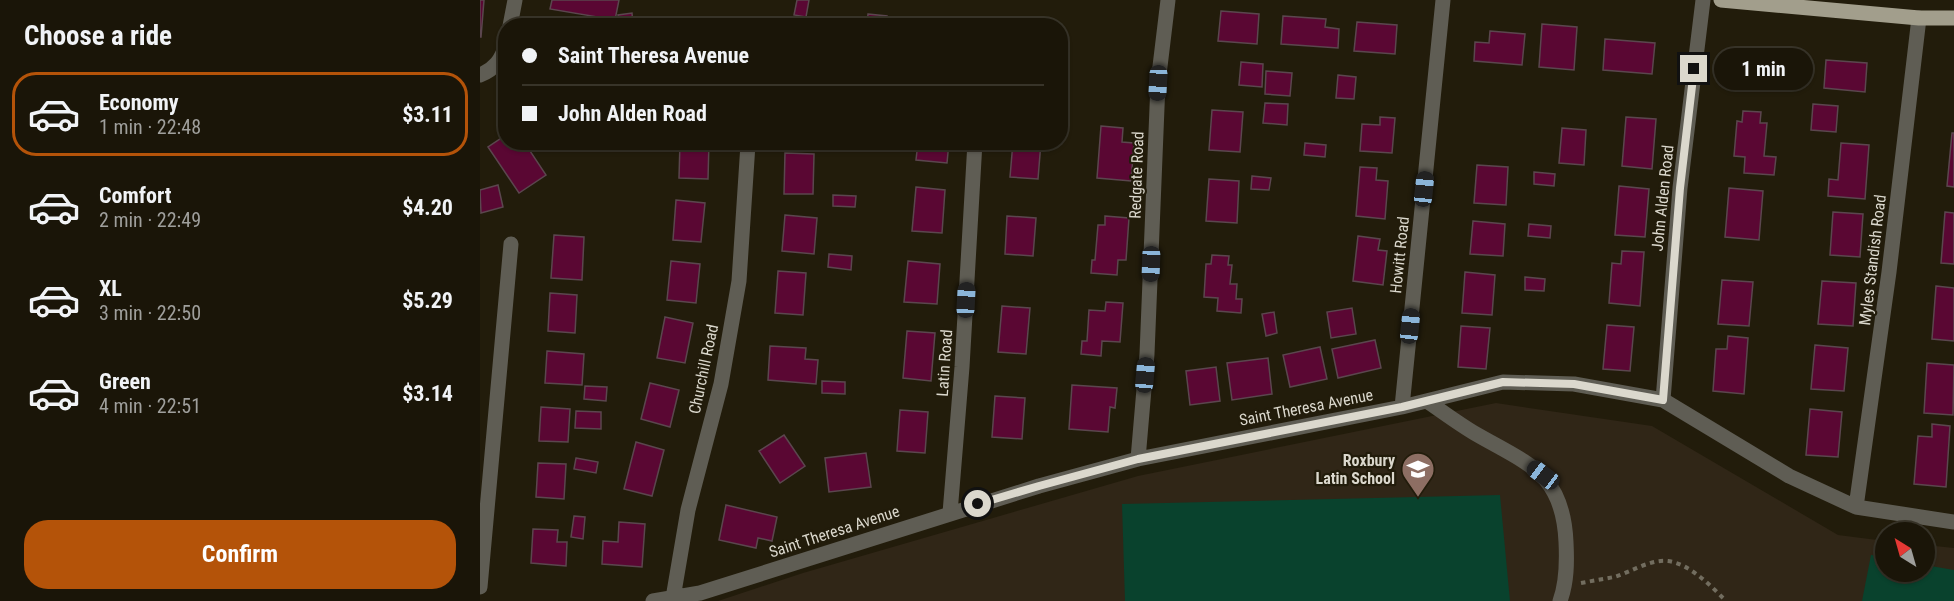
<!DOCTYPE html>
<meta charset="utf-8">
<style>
:root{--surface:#1a1508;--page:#231e12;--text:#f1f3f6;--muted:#9f9f9c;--line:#383429;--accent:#b45309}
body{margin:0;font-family:"Roboto Condensed",sans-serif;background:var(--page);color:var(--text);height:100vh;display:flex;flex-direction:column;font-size:22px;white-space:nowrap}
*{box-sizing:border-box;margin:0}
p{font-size:20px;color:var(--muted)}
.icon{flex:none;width:33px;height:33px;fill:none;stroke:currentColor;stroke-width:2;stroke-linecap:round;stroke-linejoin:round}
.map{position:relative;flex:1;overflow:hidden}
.drawer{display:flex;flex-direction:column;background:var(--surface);width:480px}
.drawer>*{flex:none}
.top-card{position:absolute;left:18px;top:18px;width:570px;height:132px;border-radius:24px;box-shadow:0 2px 4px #0004,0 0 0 2px var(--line);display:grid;align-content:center;height:132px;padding:0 24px;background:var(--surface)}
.needle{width:39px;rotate:323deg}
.buttons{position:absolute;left:1395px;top:522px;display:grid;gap:12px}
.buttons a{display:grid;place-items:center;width:60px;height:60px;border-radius:50%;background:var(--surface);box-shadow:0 2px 4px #0004,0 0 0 2px var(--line);font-size:30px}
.end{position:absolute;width:27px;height:27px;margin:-14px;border:8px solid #dbd8cd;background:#111;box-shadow:0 0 0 3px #111}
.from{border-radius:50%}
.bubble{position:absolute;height:42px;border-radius:21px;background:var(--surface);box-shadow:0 2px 4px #0004,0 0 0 2px var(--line);font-size:20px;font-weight:700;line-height:42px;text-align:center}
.car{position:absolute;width:18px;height:36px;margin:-18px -9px;border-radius:8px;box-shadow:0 0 4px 2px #0007;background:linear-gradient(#222 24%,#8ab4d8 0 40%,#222 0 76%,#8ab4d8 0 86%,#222 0)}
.top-card b{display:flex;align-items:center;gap:21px;height:57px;font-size:22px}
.top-card b+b{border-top:2px solid var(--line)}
.top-card i{width:15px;height:15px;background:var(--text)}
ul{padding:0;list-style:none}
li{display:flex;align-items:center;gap:18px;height:84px;margin:0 12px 9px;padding:0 12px;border:3px solid transparent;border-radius:24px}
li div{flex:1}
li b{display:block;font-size:22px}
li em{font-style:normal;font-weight:700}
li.selected{border-color:var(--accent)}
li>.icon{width:54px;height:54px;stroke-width:1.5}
h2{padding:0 24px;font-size:27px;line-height:72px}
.button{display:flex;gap:12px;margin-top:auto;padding:12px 24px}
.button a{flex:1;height:69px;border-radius:24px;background:var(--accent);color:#fff;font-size:24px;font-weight:700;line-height:69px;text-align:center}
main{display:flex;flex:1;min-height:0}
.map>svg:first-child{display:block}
</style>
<main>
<section class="drawer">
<h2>Choose a ride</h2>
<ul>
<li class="selected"><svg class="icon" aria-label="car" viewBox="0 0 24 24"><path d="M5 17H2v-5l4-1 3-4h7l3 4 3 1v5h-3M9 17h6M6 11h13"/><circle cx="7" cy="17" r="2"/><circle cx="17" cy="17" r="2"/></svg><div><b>Economy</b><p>1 min · 22:48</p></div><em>$3.11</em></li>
<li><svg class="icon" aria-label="car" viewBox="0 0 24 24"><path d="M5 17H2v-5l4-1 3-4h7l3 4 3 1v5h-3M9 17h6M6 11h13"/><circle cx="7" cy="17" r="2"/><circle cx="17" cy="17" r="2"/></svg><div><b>Comfort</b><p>2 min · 22:49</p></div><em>$4.20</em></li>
<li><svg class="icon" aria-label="car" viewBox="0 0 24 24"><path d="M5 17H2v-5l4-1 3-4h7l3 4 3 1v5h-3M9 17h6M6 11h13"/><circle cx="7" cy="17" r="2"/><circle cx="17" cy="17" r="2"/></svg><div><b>XL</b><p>3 min · 22:50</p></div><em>$5.29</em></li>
<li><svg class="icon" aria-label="car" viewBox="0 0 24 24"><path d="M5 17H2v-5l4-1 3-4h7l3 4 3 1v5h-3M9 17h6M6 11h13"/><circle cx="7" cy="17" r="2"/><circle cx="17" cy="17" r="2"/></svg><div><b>Green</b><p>4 min · 22:51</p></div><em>$3.14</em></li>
</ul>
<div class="button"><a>Confirm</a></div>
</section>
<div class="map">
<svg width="1474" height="601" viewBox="0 0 1474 601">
<rect width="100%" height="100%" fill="#221c0b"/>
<path fill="#302617" d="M1016,403l156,23 186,109 47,6 1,31h38l1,-27 29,3v53h-1236l85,-28 335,-97z"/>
<path fill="#09422d" d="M1020,495l10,106h-385l-3,-97z
M1391,555l14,2 1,15h38l1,-7 29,5v31h-92z"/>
<path fill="#5a0733" stroke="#5b464e" stroke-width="1.5" d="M0,0h4l-3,37h-1z
M72,0h67l-4,20 -65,-11z
M317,0h12l-3,17 -12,-2z
M741,11l38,3 -2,30 -39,-3z
M152,13l1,13h-13l-2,-11z
M388,14l19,2 -1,10h-19z
M803,16l43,3 -1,8 14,2 -1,19 -57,-4z
M528,22l40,3v1h-40z
M877,22l40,3 -2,29 -41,-3z
M1062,24l35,3 -3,43 -35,-3z
M1010,31l35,3 -3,31 -48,-4 1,-19 14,1z
M1125,39l50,4 -3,31 -49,-4z
M1275,53l43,4 -2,29 -43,-3z
M1346,60l41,3 -2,29 -41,-4z
M761,62l22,2 -1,23 -23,-2z
M786,71l26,2 -2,23 -25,-2z
M858,75l18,2 -2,22 -18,-1z
M785,103l23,1 -1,21 -24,-2z
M1333,104l25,2 -2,26 -25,-2z
M732,110l31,2 -3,40 -31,-2z
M1263,111l18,1 -1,11h7l-3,33 12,1 -2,18 -30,-2 1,-16 -11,-1 3,-35 5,1z
M900,117l15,1 -3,35 -32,-2 2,-27 18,1z
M1146,117l30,2 -4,50 -30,-3z
M621,126l22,2 -1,14 12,1 -3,38 -34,-3z
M1082,128l24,2 -2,35 -25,-2z
M1472,133h2v54l-7,-1z
M26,135v7h30l-8,6 18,27 -27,18 -31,-46z
M200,142h29l-1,37 -29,-1z
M438,142h31l-2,21 -31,-3z
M533,142h28l-3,37 -28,-2z
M825,143l21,2 -1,12 -21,-2z
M1361,143l28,2 -4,54 -37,-3 1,-17 9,1z
M305,153l29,1 -1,40h-29z
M997,165l31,2 -2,38 -32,-2z
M880,167l17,1 -1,12 12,1 -3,38 -29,-3z
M1054,172l21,2 -1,12 -20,-2z
M772,176l19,2 -2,12 -18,-1z
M729,179l30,2 -2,42 -31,-2z
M18,185l5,22 -22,6 -1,-23z
M1139,186l30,3 -4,48 -30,-2z
M436,187l29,3 -3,43 -30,-2z
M1249,188l34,3 -4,49 -34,-3z
M353,195l23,1 -1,11 -22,-1z
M196,200l29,3 -4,39 -28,-2z
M1353,212l30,2 -3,43 -30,-2z
M1465,212l9,1v51l-13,-1z
M305,215l32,3 -3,36 -32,-3z
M527,216l29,2 -3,38 -28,-2z
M625,216l24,2 -3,42h-8l-1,15 -26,-2 1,-13h3l3,-35h7z
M993,221l32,3 -2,32 -33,-2z
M1049,224l22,2 -1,12 -22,-2z
M74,235l30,2 -2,43 -31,-2z
M878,236l22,3 -2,11 9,1 -4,34 -30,-4z
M1142,251l22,1 -4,54 -31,-3 3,-40 9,1z
M349,254l23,2 -1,14 -23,-3z
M732,255l17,1 -1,9h4l-2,19h7l-1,15h6l-1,14 -24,-2 1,-13 -14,-1 2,-33h5z
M191,261l29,3 -4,39 -29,-3z
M428,261l32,3 -3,40 -33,-2z
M298,271l28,2 -3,42 -28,-2z
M985,272l30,3 -3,40 -30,-2z
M1045,277l20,2 -1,12 -19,-1z
M1242,280l31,2 -4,44 -31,-2z
M1342,281l34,2 -3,43 -35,-2z
M1456,286l18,2v53l-22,-2z
M70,293l27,2 -2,38 -27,-2z
M626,302l17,1 -3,39 -18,-1 -1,15 -20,-2 1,-13h5l2,-31 16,1z
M522,306l28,2 -4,46 -28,-2z
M872,308l4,26 -25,4 -4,-26z
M794,312l3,21 -11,3 -4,-22z
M185,317l28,6 -8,40 -28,-5z
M1127,325l27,2 -4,44 -27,-2z
M981,326l29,2 -4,41 -28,-2z
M427,331l28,2 -4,48 -28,-3z
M1248,336l20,2 -4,56 -31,-3 3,-42h11z
M895,340l6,28 -43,10 -6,-29z
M1335,345l33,3 -4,43 -33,-2z
M290,346l36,2 -1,11 13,1 -2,24 -48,-4z
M840,347l7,32 -37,8 -7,-32z
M67,351l37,3 -2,31 -37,-2z
M788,358l4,36 -40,6 -5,-37z
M1447,363l27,2 -1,50 -29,-2z
M736,367l4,34 -30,4 -4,-34z
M342,381l23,1v12l-23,-1z
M170,383l29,7 -9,37 -29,-8z
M592,385l45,3 -2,20 -5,-1 -2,25 -39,-3z
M105,386l22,1 -1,14 -22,-2z
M515,396l30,2 -3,41 -30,-2z
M61,407l29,2 -2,33 -29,-1z
M1330,409l32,3 -4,45 -32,-2z
M420,410l28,2 -3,41 -28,-2z
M96,411l25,1v17l-26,-1z
M1452,424l18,2 -4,61 -32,-3 4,-48 14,1z
M304,435l21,31 -25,17 -21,-32z
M156,442l28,8 -12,46 -28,-7z
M386,453l5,34 -42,5 -4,-34z
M96,458l22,4 -2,11 -22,-4z
M58,463l28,1 -2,35 -28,-2z
M246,505l51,12 -5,24 -14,-3 -2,10 -37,-8z
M94,516l11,1 -2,22 -12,-2z
M139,522l26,2 -3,43 -40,-3 1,-23 15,1z
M53,529l25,1 -1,12h10l-1,24 -35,-3z"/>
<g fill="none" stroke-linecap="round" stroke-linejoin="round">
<path stroke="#726d5f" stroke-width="4" stroke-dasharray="4.5 4.5" stroke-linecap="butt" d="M1101,583c11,-2 22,-4 33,-6 17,-5 36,-18 54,-16 22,3 43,25 58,40"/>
<path stroke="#5f5d54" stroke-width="15" d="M30,26l5,-26
M0,75c15,-6 21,-15 26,-30
M1183,400l17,-212 23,-188
M947,401c16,11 32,23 49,33 52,30 87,39 90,108 1,20 1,40 -6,59
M922,407l41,-407
M658,459l9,-105 11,-271 10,-83
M1376,507l33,-235 30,-254
M470,513l12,-146 13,-225
M0,587l31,-343
M193,598l15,-88 33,-126 18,-103 9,-137
M173,601l47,-8 339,-107 99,-27 264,-52 101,-25 71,2 89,16 126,76 67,31 98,15"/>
<path stroke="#a29e8c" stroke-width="15" d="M1241,0l198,18h35"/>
</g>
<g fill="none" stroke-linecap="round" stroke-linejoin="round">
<path stroke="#dbd8cd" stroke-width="8" d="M498,504l61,-18 99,-27 264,-52 101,-25 71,2 89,16 17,-212 14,-119"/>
</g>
<defs>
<g id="school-pin" transform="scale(1.725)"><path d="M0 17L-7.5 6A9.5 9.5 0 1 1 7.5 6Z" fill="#8d6e63" stroke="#221c0b"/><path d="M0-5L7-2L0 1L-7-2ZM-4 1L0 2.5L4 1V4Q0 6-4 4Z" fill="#fff"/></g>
</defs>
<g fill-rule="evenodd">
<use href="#school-pin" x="938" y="469"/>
</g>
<g text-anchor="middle" stroke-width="4.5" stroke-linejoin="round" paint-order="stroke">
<g font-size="16" fill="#dbd8cd" stroke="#221c0b">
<text transform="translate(656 175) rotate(-88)" y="6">Redgate Road</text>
<text transform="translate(1182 198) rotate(-84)" y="6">John Alden Road</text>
<text transform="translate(919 255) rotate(-84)" y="6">Howitt Road</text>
<text transform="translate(1392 260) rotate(-83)" y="6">Myles Standish Road</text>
<text transform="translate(464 363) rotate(-86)" y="6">Latin Road</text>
<text transform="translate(223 369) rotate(-78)" y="6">Churchill Road</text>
<text transform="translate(826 407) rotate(-11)" y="6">Saint Theresa Avenue</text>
<text transform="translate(354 531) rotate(-18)" y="6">Saint Theresa Avenue</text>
</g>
<g font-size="16" font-weight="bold" fill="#dbd8cd" stroke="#221c0b" text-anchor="end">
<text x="915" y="466">Roxbury<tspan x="915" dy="18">Latin School</tspan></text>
</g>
</g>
</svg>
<div class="buttons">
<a><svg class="needle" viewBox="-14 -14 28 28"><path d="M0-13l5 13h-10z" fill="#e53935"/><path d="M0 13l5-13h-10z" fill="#9f9f9c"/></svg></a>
</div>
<i class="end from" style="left:498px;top:504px"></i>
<i class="end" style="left:1214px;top:69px"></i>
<div class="bubble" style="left:1234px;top:48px;width:99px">1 min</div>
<i class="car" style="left:678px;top:83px;rotate:183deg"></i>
<i class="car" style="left:944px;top:189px;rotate:6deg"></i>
<i class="car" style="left:671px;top:264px;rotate:182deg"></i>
<i class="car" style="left:486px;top:300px;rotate:3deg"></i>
<i class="car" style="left:930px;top:326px;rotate:6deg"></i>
<i class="car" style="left:665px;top:375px;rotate:5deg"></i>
<i class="car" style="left:1063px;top:475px;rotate:307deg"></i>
<div class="top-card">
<b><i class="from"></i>Saint Theresa Avenue</b>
<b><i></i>John Alden Road</b>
</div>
</div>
</main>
